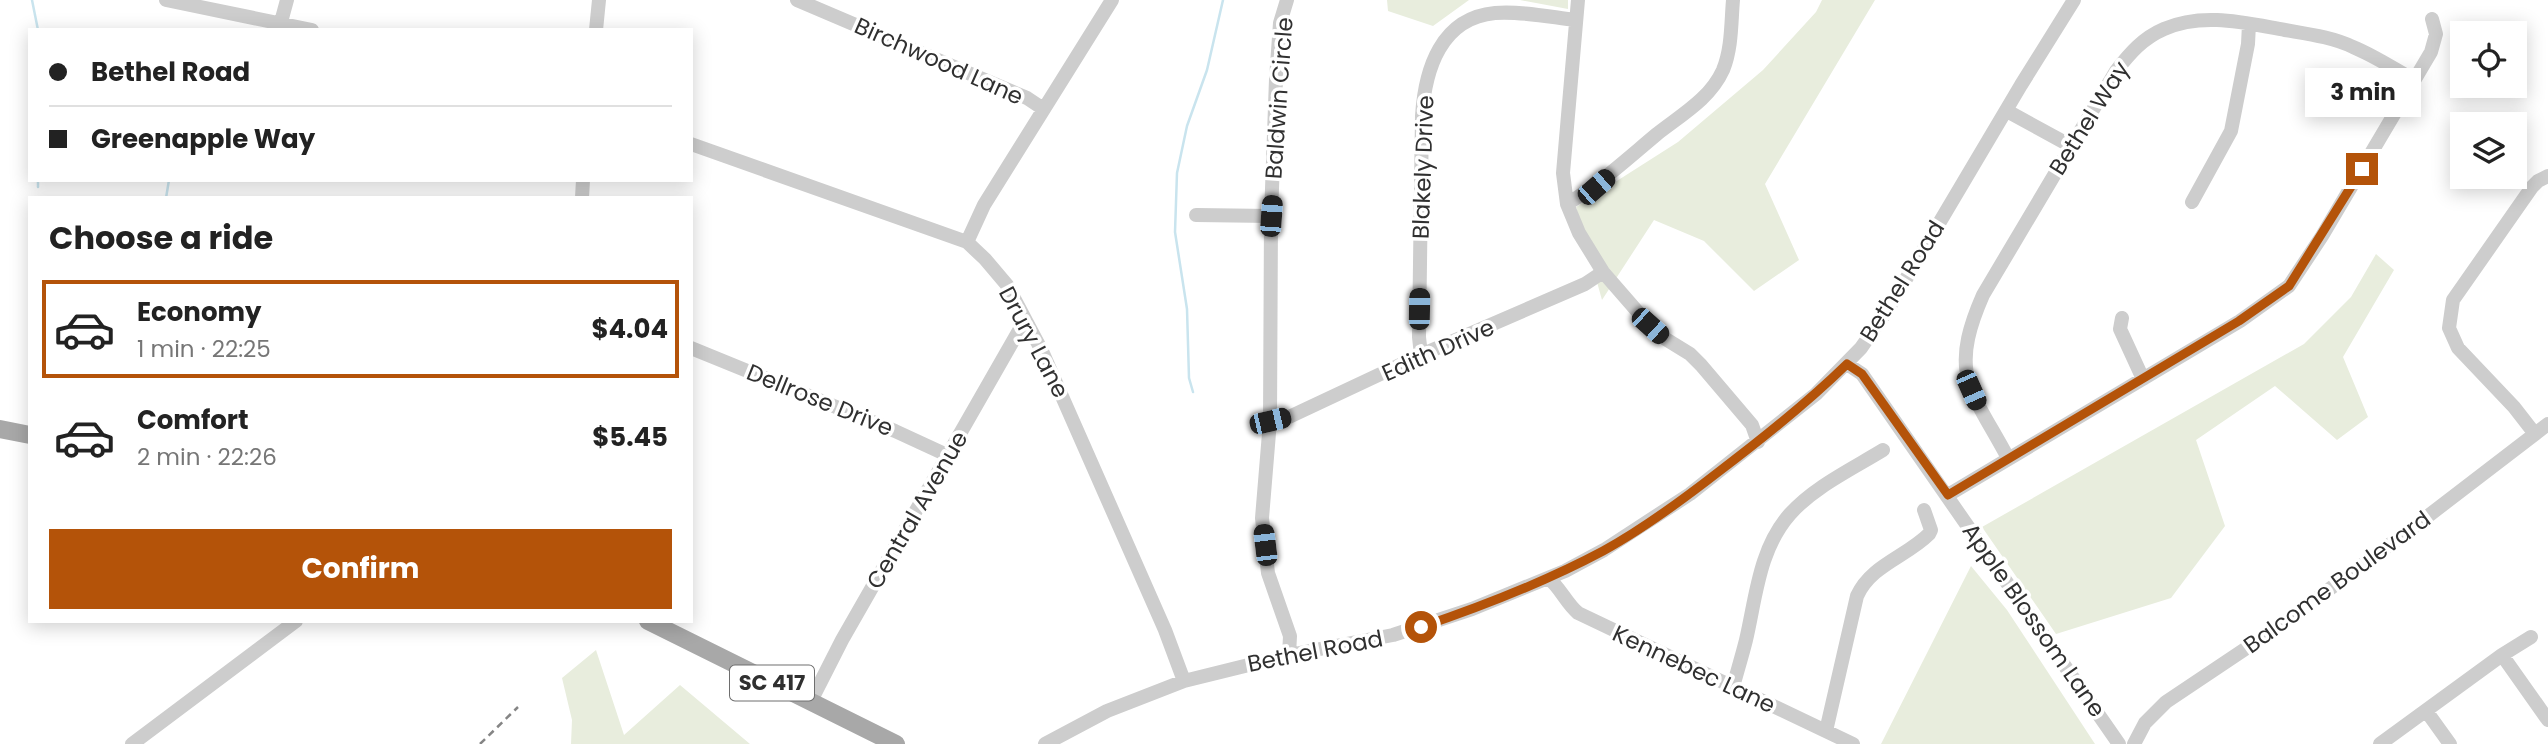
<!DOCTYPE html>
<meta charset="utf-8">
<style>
:root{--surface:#fff;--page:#f2f2f2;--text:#222;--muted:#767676;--line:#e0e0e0;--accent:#b45309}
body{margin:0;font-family:Poppins,sans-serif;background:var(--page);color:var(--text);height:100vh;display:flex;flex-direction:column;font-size:26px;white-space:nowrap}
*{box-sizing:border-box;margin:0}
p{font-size:23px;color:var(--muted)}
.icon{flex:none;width:38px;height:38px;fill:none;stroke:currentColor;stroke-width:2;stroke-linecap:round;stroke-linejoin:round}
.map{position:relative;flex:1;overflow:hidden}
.sheet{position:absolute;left:28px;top:196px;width:665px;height:427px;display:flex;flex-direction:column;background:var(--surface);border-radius:0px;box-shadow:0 4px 18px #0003}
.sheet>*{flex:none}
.hud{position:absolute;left:28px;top:28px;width:665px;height:154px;border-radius:0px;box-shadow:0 4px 18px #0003;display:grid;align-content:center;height:154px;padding:0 21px;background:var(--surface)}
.tools{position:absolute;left:2450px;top:21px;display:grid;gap:14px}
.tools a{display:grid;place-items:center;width:77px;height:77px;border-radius:0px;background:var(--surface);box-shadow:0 4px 18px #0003;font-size:35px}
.end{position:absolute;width:32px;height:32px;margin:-16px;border:9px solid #b45309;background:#fff;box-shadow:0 0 0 4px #fff}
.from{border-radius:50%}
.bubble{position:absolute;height:49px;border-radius:0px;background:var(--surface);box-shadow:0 4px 18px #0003;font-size:23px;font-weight:700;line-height:49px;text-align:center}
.car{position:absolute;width:21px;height:42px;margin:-21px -10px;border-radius:9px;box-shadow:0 0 5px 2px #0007;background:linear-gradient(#222 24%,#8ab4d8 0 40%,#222 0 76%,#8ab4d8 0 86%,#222 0)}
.hud b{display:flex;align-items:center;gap:24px;height:66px;font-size:26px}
.hud b+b{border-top:2px solid var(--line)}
.hud i{width:18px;height:18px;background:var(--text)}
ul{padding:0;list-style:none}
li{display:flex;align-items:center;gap:21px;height:98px;margin:0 14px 10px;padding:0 7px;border:4px solid transparent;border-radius:0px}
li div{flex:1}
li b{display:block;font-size:26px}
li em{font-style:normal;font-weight:700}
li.current{border-color:var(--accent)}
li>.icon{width:63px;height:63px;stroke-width:1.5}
h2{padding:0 21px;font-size:32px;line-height:84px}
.cta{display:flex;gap:14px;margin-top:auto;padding:14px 21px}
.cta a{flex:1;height:80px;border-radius:0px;background:var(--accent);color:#fff;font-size:28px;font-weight:700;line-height:80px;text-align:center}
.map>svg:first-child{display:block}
</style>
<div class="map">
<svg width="2548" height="744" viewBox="0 0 2548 744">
<rect width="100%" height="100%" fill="#fff"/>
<path fill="#e8eddd" d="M1387,0h82l-36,26 -45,-15z
M1520,0h48v9z
M1822,0h53l-110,184 34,76 -45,31 -50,-50 -50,-21 -52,80 -26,-93 102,-65 85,-72 53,-58z
M2376,254l18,16 -51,87 25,60 -31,23 -62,-54 -79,54 29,86 -54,72 -115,36 -74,-107 322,-183 47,-47z
M1971,566l36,44 88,134h-214z
M596,650l28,85 56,-50 70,59h-179l1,-24 -10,-42z"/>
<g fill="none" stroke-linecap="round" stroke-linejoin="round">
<path stroke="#c9e4ee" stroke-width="2.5" d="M32,0l6,30
M38,187v-7
M166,198l3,-18
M1193,392l-4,-14 -2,-69 -12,-77 2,-59 10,-47 20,-56 16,-70"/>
<path stroke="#cdcdcd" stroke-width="14" d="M166,0l146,30
M797,0l230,98 15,10
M1287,0l-7,23 -4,56 -5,137 -1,205 -8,97 6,55 22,63 -1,19
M1578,0l-15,173 4,31 12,29 24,39 47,54 14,12 26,16 11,11 51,60 6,17
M281,22l6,-22
M596,30l3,-30
M2007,111l64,35
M691,144l276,98 18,17 22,26 35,66 123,279 19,51
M582,198l1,-18
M2192,202l39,-71 17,-87 1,-20
M1567,204c33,-20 60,-45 90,-70 24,-19 53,-35 66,-64 9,-22 8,-47 10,-70
M1196,215l75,1
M967,242l17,-37 128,-205
M2122,318l-2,11 23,50
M691,348l204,83 52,24
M1421,355l-2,-18 3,-221c3,-47 19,-98 73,-103 27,-2 55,4 81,7
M1847,364l15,10 257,370
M1270,421l19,-4 132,-62 164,-71 18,-12
M2535,434l-21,-27 -56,-59 -9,-20 4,-28 79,-113 6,-6 10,-5
M2008,458c-37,-69 -60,-83 -25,-163l133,-224c14,-18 27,-33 48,-42 39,-17 81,-6 121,1 23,4 47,7 68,17 22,9 41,22 61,33
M1948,495l292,-174 49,-35 33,-50 109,-184 5,-18 -4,-15
M1548,578c12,9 18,25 30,35l275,131
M2502,655l46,65
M1733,687c4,-15 9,-31 13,-47 10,-43 13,-91 44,-126 24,-27 62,-45 93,-64
M811,701l31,-61 183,-320
M2427,712l23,32
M1826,731l31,-135c14,-31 49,-39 72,-62l2,-4 -7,-20
M132,744l164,-123
M1045,744l62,-33 77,-30 105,-26 104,-20 79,-26 93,-38 39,-21 86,-56 126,-100 45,-46 29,-42 131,-221 53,-85
M2134,744l11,-21 21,-21 112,-75 137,-101 133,-102
M2380,744l122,-89 29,-18"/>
<path stroke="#a8a8a8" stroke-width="18" d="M0,429l30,6
M648,621l248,123"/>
<path stroke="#858585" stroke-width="2.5" stroke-dasharray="7 5" stroke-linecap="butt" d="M480,744l38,-37"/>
</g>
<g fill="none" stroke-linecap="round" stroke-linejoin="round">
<path stroke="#b45309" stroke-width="9" d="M1421,627c62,-21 124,-45 182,-76 40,-22 78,-50 114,-78 45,-34 89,-69 130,-109l15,10 86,121 291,-174 50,-35 73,-117"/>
</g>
<g text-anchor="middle" stroke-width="7" stroke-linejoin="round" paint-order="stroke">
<rect fill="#fff" stroke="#6e6e6e" stroke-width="2" x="730" y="665.5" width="84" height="35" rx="5"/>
<g font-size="21" font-weight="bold" fill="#303030">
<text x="772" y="690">SC 417</text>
</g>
<g font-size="23" fill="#303030" stroke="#fff">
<text transform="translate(939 61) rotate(24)" y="8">Birchwood Lane</text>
<text transform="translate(1279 98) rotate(-86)" y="8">Baldwin Circle</text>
<text transform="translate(2089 118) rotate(-58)" y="8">Bethel Way</text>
<text transform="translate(1423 167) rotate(-88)" y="8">Blakely Drive</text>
<text transform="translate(1902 281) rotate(-58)" y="8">Bethel Road</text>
<text transform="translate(1034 342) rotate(62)" y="8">Drury Lane</text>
<text transform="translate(1438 350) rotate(-24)" y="8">Edith Drive</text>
<text transform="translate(820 400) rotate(22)" y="8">Dellrose Drive</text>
<text transform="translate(917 510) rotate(-60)" y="8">Central Avenue</text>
<text transform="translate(2337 582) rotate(-36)" y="8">Balcome Boulevard</text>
<text transform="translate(2034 620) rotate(55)" y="8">Apple Blossom Lane</text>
<text transform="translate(1315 651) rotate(-11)" y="8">Bethel Road</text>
<text transform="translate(1694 669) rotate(25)" y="8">Kennebec Lane</text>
</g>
</g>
</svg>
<div class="tools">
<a><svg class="icon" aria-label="locate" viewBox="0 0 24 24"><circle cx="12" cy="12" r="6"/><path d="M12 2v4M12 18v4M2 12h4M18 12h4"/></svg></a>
<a><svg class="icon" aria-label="layers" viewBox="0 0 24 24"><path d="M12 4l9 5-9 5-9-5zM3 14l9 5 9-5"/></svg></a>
</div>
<i class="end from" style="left:1421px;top:627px"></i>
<i class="end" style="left:2362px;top:169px"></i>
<div class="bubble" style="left:2305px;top:68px;width:116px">3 min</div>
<i class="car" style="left:1596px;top:187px;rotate:49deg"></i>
<i class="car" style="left:1271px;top:216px;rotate:4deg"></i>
<i class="car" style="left:1419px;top:309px;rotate:1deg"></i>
<i class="car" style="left:1650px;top:326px;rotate:132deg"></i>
<i class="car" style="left:1971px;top:390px;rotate:156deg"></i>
<i class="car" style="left:1270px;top:421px;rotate:77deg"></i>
<i class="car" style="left:1265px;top:545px;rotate:353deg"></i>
<div class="hud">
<b><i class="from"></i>Bethel Road</b>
<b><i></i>Greenapple Way</b>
</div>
<section class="sheet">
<h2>Choose a ride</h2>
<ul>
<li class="current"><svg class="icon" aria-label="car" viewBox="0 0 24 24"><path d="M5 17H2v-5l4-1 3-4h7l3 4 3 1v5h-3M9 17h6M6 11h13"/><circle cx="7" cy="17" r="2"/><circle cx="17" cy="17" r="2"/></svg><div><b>Economy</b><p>1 min · 22:25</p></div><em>$4.04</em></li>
<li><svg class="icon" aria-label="car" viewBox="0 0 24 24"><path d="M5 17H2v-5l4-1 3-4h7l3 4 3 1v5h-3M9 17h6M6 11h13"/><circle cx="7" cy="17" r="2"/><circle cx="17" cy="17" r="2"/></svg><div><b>Comfort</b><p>2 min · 22:26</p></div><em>$5.45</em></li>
</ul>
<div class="cta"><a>Confirm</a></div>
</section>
</div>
